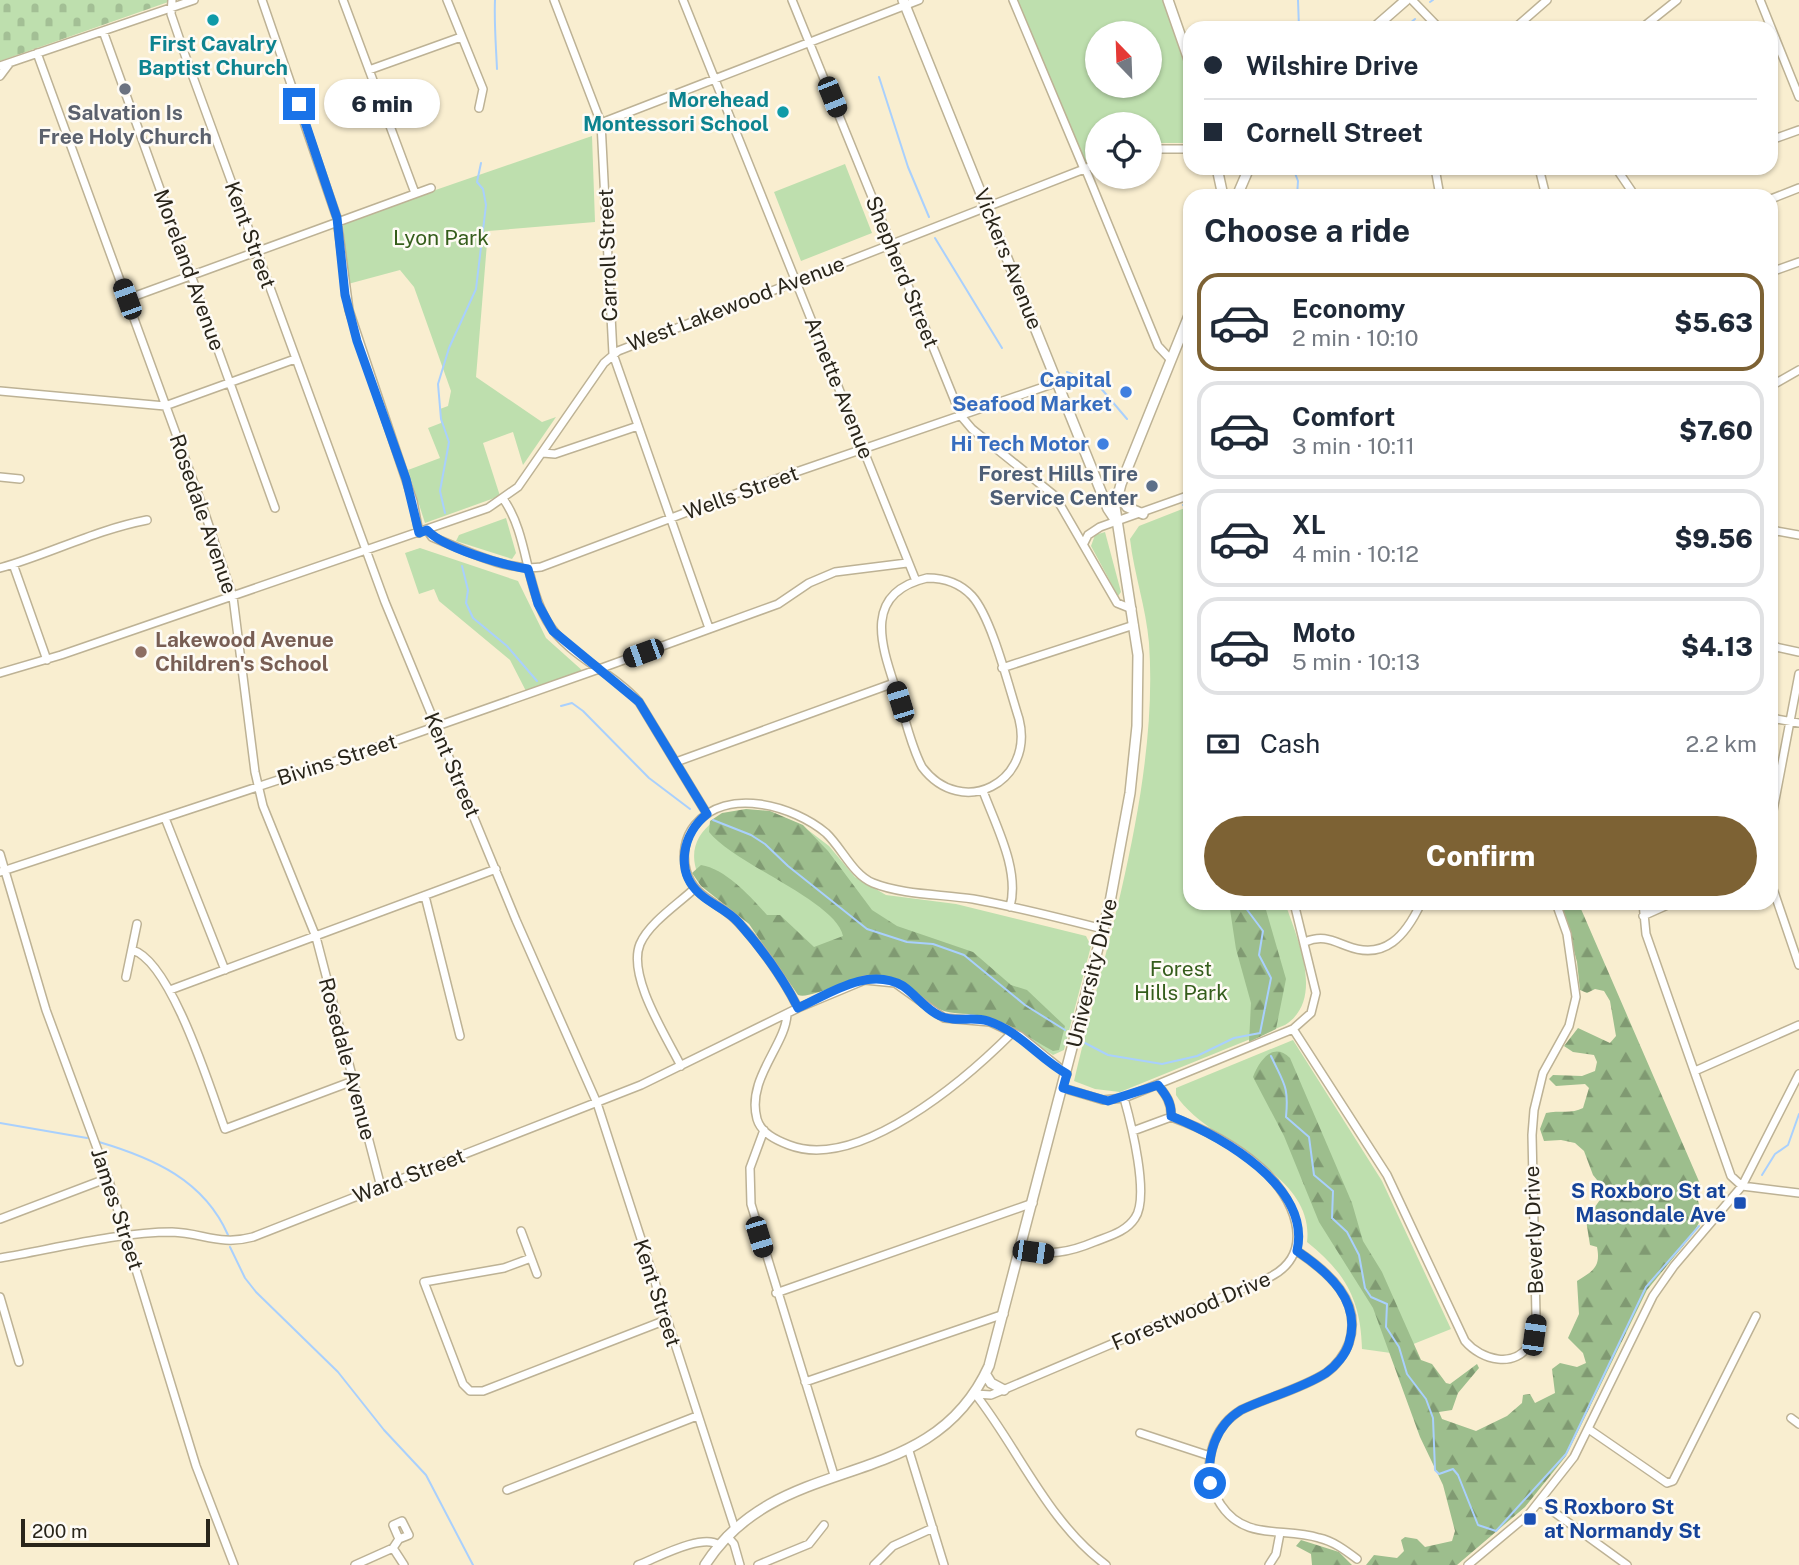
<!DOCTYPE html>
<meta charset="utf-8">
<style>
:root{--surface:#fff;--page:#f6f6f7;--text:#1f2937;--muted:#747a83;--line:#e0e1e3;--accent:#7d6234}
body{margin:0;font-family:"Public Sans",sans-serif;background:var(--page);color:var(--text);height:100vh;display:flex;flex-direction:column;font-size:26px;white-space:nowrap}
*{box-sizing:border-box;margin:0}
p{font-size:23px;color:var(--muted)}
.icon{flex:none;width:38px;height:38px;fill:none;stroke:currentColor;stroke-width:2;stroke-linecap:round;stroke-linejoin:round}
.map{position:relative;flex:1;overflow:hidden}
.drawer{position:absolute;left:1183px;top:189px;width:595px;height:721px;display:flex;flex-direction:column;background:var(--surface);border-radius:21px;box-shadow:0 2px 5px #0004}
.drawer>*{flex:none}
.guide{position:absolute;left:1183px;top:21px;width:595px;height:154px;border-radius:21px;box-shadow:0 2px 5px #0004;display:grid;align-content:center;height:154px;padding:0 21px;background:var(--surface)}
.needle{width:46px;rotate:337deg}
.fabs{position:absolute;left:1085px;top:21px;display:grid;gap:14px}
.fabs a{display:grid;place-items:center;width:77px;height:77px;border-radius:50%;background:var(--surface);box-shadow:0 2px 5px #0004;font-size:35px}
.scale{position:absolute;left:21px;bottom:18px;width:189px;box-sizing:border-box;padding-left:7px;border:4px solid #29251a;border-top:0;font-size:19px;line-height:24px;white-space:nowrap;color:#29251a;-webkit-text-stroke:5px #fefbf5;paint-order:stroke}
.end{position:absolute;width:32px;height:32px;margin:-16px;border:9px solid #1a73e8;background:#fff;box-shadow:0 0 0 4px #fff}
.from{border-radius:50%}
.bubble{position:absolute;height:49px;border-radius:24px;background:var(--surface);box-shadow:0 2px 5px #0004;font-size:23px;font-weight:800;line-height:49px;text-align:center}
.car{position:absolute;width:21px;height:42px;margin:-21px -10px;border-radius:9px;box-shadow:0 0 5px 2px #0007;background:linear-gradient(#222 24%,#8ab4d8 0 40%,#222 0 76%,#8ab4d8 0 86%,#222 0)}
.guide b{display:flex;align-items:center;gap:24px;height:66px;font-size:26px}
.guide b+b{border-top:2px solid var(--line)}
.guide i{width:18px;height:18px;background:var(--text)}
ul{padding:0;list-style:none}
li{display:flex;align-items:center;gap:21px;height:98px;margin:0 14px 10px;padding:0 7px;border:4px solid var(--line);border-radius:21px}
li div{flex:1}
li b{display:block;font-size:26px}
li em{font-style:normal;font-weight:800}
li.on{border-color:var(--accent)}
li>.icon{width:63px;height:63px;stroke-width:1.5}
h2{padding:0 21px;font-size:32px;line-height:84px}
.pay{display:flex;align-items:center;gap:18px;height:77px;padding:0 21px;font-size:26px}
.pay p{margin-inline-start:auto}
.button{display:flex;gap:14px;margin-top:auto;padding:14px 21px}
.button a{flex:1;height:80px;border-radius:42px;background:var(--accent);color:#fff;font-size:28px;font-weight:800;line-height:80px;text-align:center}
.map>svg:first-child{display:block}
</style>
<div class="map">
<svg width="1799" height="1565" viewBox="0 0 1799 1565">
<defs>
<pattern id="forest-firs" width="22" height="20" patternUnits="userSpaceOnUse" patternTransform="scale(1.75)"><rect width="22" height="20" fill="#9dbe8d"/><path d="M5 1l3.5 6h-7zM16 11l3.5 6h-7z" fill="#809a72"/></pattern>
<pattern id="cemetery-stones" width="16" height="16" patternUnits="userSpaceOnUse" patternTransform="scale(1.75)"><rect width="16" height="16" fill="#bedfae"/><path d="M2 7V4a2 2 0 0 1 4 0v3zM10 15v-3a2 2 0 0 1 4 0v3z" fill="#a3bf95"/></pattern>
</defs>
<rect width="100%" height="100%" fill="#f9eed0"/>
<path fill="#bedfae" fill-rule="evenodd" d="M1017,0h146l27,74v69h-40v-19h-53v34l-12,4zM1097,33h53v53h-53z
M592,136l3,86 -107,9 -12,146 66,45 14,-5 -33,48 -10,-33 -30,11 17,53 -75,27 -17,-53 32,-12 -12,-30 13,-5 -1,-14 8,-3 3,-15 -37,-104 -14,-17 -52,14 -5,-62z
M845,164l27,69 -71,28 -27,-69z
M1190,506v397h95c13,37 40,97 0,122l-165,67 -25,-3 -21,-8c32,-137 85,-297 75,-438 -3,-36 -15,-69 -19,-104l9,-13z
M506,518l10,35 -4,6 -56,-18 3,-6z
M1105,532l16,60 -3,4 -27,-50 4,-11z
M420,548l98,33 28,57 38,34 -57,21 -17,-33 -71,-59 -5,-12 -15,5 -14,-41z
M714,821l90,6 25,19 26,31 31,18 70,9 130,32 5,10 -27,104 -11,5 -51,-34 -108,-45 -21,-1 -122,-55 -53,-45c-9,-23 -2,-40 16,-54z
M1293,1040l89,141 69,148 -60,24 -29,-4c-1,-48 -16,-76 -55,-107 9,-71 -102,-100 -131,-147v-7z"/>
<path fill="url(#forest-firs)" d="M746,809l24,2 33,14 25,26 44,59 25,16 76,26 38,33 16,5 38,36 -6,24 -6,1c-22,-11 -42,-28 -66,-34 -16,-5 -33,-1 -48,-8 -19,-9 -32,-29 -54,-33 -26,-4 -75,25 -87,19l-49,-71 -48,-38 -9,-13 9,-8c25,4 50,32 66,50h13l34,32 29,-11c-7,-35 -109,-72 -134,-104l1,-11 12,-8z
M1229,903h35l22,76 -10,50 -27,13 2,-39 -15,-54z
M1561,903h17l3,6 120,277 -4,10 5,21 -9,17 -46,56 -81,166 -41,51 -68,58h-91l8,-10 23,3 7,-7 -3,-11 4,-3 12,2 8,8 27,-6 3,-10 -12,-46 -23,-48 -47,-129 -54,-86 -35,-86 -31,-59c6,-16 20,-36 37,-19l62,145 11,38 19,31 39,88 11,4 14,19 4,1 27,-20 2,4 -21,25 -6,17 -13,2 3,7 34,12 31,-15 15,-13 1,-8 7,-1 5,9 20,-10 -3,-24 8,-6 17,4 9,-4 -3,-10 -15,-15 11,-24 -2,-33c16,-10 24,-14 20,-34l-7,-2 -4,-25 20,-29 -13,-16 -9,-24 -9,-8 -14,-3 -17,1 -4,-12 6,-16c13,-3 26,1 37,-5l6,-20 -4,-4 -29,2 -7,-7 4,-4 29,1 13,-5 2,-9 -3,-7 -21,-3 -9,-6 14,-18 32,15 6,-7 -6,-35 -6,-10 -9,-2 -8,4 -7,-3 -3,-28z
M1301,1540l38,12 13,13h-40l-1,-11 -15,-8z"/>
<path fill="url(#cemetery-stones)" d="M0,0h174l-174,61z"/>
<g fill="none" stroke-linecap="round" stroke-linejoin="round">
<path stroke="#a9d0fd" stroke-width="2" d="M495,0c-1,23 1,46 2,69
M1298,0l1,28
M1430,2l3,-2
M1404,28l11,-9
M879,77l29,90 21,50
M1293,168l5,13 -1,15
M935,238l67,110
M1067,372l32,14 28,33
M1183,505l7,3
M445,513l-5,-22 9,-49 -8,-23 -3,-35 11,-36 27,-59 10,-84 -3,-16 -6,-7 4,-19
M462,566l6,24 -2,13 7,15 34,28 30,35
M561,706l11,-3 11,8 66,67 41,31
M713,820l38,15 14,9 23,22 79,63 40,13 26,2 31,11 61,50 40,25
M1085,1043l23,12 54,9 35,-8 37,-18 26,-5 11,-55 -12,-23 4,-24 -21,-28
M1271,1056c13,28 18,30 15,61l23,20 5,38 19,16 -1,27 15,14 12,23 6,33 6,9 16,7 -1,23 13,20 8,27 19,25 7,19 2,52 4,4 14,-5 5,6 20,50 18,6 70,-77 80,-167 53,-61
M0,1123l87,15
M99,1142c54,16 105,38 129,93
M1762,1175l13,-21 13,-9 11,-31
M230,1247l15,31 11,14 82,80 46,58 42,45 47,90"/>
<g stroke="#bdb295" stroke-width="10">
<path id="minor" d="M172,0l-1,14 14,41 200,547 131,318 81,183 138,426
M262,0l75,218 12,92 64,191 6,32
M343,0l72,193
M447,0l36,89 -4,19
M554,0l47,123 12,231 96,274
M683,0l233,581
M792,0l169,416 11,13 83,67 62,107 15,6
M1013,0l71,169
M1412,0l27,28
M1760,0l39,97
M1515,28l32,-28
M1642,28l35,-28
M103,31l172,477
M37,53l165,452 31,92 22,175 8,34 53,131 65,250
M0,66l194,-66
M369,70l92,-33
M0,76l9,-12
M601,123l318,-123
M1771,140l28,-10
M1150,149h40
M1085,168l73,178 13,14
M1435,168l5,28
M1539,168l7,28
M1616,168l19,28
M1771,199l28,-11
M1771,272l28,-10
M127,299l304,-111
M1771,386l28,-16
M0,391l165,15 130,-47
M543,453l12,1 83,-28
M0,477l20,2
M504,500c24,35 21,83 43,121 21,36 65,50 92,81l68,112
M427,530l5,7c33,13 74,35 109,30l226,-85 291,-100
M1771,530l28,5
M1084,543l4,-8 12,-8 90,-32
M13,564l34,96
M0,568c50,-14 95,-38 147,-48
M927,578c17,0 33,5 45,18 20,22 37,92 47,123 16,63 -57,101 -97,48 -11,-21 -16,-45 -23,-68 -15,-47 -41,-105 28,-121z
M1771,646l28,6
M1002,668l132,-43
M0,673l61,-18 427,-147 30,-21 86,-124 14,-12 479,-187
M1771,718l28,5
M676,762l218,-79
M983,791c13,35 37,79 27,116
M165,818l60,152
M1771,821l28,-147
M0,854l46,156 62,168 88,288 38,99
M0,872l369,-122 230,-81 179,-65 31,-21 26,-11 72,-9
M1771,883l28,82
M425,896l35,140
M1643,903l3,31 85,242 11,10 57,7
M1643,916l29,-13
M1305,942c17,-7 26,-2 42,4 38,15 59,-11 74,-43
M132,950c39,10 79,141 93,179l128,-48
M126,977l11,-53
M170,990l326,-121
M798,1008c-15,-30 -38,-63 -61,-87 -18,-19 -44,-23 -51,-51 -4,-16 -1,-33 9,-45 32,-39 99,-19 131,8 16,15 27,42 47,50 30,12 68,11 100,16 44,8 87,19 130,30
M787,1014c-1,31 -41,65 -30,105 4,14 19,21 32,26 70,27 177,-66 223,-112
M1293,1029l94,146 78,166c16,19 51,29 66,1 4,-8 4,-18 5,-27l-4,-180 2,-25 9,-37 26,-47 7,-29 -9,-63 -11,-31
M681,1066c-15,-30 -54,-90 -41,-122 9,-21 38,-40 54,-55
M1695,1071l104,-46
M1158,1085c8,10 14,18 13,32
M1063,1088l40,12 21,-2 169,-69 18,-16 5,-20 -22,-90
M764,1130l-14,38 1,36 83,271
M1133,1131l38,-14
M0,1219l108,-41
M521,1231l16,43
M1022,1250c28,5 46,3 72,-8 15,-6 32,-10 41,-24 15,-21 -4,-95 -11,-120
M1297,1251c31,21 66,50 52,92 -4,11 -13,23 -23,30 -25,16 -58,24 -85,37 -18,11 -28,28 -31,49 -3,17 1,32 11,46 24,36 62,22 98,33 14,3 26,12 38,21
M0,1258c53,-9 119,-26 172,-26 31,1 48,14 81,5l388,-152 157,-77 67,-28 30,3 49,35 46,4 30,14 47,38
M531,1258l-27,10 -80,14 39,102 7,7h13l183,-71
M776,1293l257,-90
M0,1297l19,65
M805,1382l199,-68
M975,1394l16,1 279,-118c49,-25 23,-82 -10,-110 -25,-22 -58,-39 -89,-50
M976,1395c43,55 72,127 130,170
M1791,1418l8,6
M1590,1430l77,53 6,-2 83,-165
M1140,1433l70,23
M909,1451l35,114
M507,1490l190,-74
M1540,1502l87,63
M727,1536l7,8 6,21
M393,1548l6,-9 10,-4 -7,-14 -9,4 6,14
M393,1548l11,17
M355,1565l38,-17
M638,1565c19,-7 64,-32 81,-20
M758,1565l51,-21 15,-19
M874,1565l19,-19 40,-18
M1269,1565l7,-11 4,-21
M1468,1565l61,-51 45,-57 79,-161 21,-30 68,-80 57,-112"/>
</g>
<g stroke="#bdb295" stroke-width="12">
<path id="major" d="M903,0l205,509 6,9
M1168,0l22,63
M1374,28l32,-28
M1217,168l6,28
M1237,196l12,-28
M1118,492l9,15 16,7
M986,1375l5,8 13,7
M705,1565c75,-118 224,-67 284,-199l121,-464 20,-109 7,-67 1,-71 -23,-148 6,-23 69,-171"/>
</g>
<use href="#minor" stroke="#fff" stroke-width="7"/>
<use href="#major" stroke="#fff" stroke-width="9"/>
</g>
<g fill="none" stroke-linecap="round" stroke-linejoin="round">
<path stroke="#1a73e8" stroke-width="9" d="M299,104l38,114 8,77 12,46 49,138 13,54 8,-3c16,18 76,35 101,39l10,35 15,27 86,71 68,112c-24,19 -33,57 -7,80 12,11 28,16 39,29 22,25 44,55 59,85 31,-14 70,-42 105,-22 13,9 22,23 37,30 16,7 32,0 48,5 33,11 50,37 79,53l-4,14 45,13 50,-16c8,10 14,18 13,31 49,20 141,70 126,135 31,21 65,50 52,92 -3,11 -13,23 -23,30 -25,16 -58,24 -85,37 -26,16 -34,45 -31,73"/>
</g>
<g fill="#0f9aa8" stroke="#fefbf5" stroke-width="2.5">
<circle cx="213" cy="20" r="7"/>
<circle cx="783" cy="112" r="7"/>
</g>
<circle fill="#6b7280" stroke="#fefbf5" stroke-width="2.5" cx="125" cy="89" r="7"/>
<g fill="#3f7fe0" stroke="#fefbf5" stroke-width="2.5">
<circle cx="1126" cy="392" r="7"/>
<circle cx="1103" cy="444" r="7"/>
</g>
<circle fill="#5c6f8a" stroke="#fefbf5" stroke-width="2.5" cx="1152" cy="486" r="7"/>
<circle fill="#8d6e63" stroke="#fefbf5" stroke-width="2.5" cx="141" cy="652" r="7"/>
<g fill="#1a4fb4" stroke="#fefbf5" stroke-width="2.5">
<rect x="1733" y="1196" width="14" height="14" rx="3.5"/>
<rect x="1523" y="1512" width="14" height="14" rx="3.5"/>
</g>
<g text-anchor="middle" stroke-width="5" stroke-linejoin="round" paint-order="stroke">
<g font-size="21" font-weight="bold" fill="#0d838f" stroke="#fefbf5">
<text x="213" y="51">First Cavalry<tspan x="213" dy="24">Baptist Church</tspan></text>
<text x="769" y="107" text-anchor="end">Morehead<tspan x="769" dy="24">Montessori School</tspan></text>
</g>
<g font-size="21" font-weight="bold" fill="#5b616d" stroke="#fefbf5">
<text x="125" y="120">Salvation Is<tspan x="125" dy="24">Free Holy Church</tspan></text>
</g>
<g font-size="21" fill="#29251a" stroke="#fefbf5">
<text transform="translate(250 235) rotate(70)" y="7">Kent Street</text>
<text transform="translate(608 255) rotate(-92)" y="7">Carroll Street</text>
<text transform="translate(1008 259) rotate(68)" y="7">Vickers Avenue</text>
<text transform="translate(189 270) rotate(70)" y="7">Moreland Avenue</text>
<text transform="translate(902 272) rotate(68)" y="7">Shepherd Street</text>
<text transform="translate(736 304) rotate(-21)" y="7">West Lakewood Avenue</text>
<text transform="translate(839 388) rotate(68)" y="7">Arnette Avenue</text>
<text transform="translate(741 493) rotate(-20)" y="7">Wells Street</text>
<text transform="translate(203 514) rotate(71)" y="7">Rosedale Avenue</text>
<text transform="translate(337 760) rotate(-18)" y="7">Bivins Street</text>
<text transform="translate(452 765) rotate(67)" y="7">Kent Street</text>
<text transform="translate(1092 973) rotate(-76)" y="7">University Drive</text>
<text transform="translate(347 1059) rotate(75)" y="7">Rosedale Avenue</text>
<text transform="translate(409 1176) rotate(-21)" y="7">Ward Street</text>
<text transform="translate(117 1209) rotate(72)" y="7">James Street</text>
<text transform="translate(1534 1230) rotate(-92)" y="7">Beverly Drive</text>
<text transform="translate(657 1293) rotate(72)" y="7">Kent Street</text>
<text transform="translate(1191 1311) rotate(-23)" y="7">Forestwood Drive</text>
</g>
<g font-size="21" fill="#345d1b" stroke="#fefbf5">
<text x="441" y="245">Lyon Park</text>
<text x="1181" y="976">Forest<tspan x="1181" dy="24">Hills Park</tspan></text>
</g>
<g font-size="21" font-weight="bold" fill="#366cbe" stroke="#fefbf5" text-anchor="end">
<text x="1112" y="387">Capital<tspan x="1112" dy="24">Seafood Market</tspan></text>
<text x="1089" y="451">Hi Tech Motor</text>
</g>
<g font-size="21" font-weight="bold" fill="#4e5e75" stroke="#fefbf5" text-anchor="end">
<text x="1138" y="481">Forest Hills Tire<tspan x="1138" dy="24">Service Center</tspan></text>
</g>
<g font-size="21" font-weight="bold" fill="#785e54" stroke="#fefbf5" text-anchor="start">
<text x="155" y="647">Lakewood Avenue<tspan x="155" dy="24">Children's School</tspan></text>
</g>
<g font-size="21" font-weight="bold" fill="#164399" stroke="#fefbf5" text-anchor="end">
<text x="1726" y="1198">S Roxboro St at<tspan x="1726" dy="24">Masondale Ave</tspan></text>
<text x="1544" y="1514" text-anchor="start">S Roxboro St<tspan x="1544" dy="24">at Normandy St</tspan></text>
</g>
</g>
</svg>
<div class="fabs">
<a><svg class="needle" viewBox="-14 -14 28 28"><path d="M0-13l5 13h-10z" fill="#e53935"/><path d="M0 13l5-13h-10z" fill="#747a83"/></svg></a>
<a><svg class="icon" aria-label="locate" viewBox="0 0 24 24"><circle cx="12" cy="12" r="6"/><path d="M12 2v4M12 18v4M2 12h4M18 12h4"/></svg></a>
</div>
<div class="scale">200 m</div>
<i class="end from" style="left:1210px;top:1483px"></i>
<i class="end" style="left:299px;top:104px"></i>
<div class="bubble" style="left:324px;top:79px;width:116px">6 min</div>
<i class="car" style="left:832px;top:97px;rotate:158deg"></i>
<i class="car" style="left:127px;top:299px;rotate:340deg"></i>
<i class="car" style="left:643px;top:653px;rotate:250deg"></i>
<i class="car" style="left:900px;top:702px;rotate:343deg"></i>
<i class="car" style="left:759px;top:1237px;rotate:163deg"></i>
<i class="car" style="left:1033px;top:1252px;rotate:98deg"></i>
<i class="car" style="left:1534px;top:1335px;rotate:8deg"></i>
<div class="guide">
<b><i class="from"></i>Wilshire Drive</b>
<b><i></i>Cornell Street</b>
</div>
<section class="drawer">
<h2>Choose a ride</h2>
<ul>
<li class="on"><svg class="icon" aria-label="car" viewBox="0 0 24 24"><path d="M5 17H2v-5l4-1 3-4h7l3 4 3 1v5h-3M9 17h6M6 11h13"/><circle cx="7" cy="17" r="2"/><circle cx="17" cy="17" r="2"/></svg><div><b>Economy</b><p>2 min · 10:10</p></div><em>$5.63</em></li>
<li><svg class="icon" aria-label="car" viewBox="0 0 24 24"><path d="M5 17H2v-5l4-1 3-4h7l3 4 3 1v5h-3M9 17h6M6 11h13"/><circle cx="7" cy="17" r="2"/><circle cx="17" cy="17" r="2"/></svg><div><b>Comfort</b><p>3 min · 10:11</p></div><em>$7.60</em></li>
<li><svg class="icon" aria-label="car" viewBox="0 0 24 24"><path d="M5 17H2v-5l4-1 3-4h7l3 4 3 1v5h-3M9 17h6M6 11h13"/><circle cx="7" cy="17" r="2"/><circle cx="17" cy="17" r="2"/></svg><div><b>XL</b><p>4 min · 10:12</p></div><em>$9.56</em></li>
<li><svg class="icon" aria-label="car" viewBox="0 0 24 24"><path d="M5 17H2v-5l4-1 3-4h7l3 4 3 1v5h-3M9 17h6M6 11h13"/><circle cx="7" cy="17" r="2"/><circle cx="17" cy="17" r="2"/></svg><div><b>Moto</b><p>5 min · 10:13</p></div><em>$4.13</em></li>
</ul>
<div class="pay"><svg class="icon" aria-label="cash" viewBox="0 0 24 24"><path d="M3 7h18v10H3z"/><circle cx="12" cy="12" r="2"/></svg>Cash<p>2.2 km</p></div>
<div class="button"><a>Confirm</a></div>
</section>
</div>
